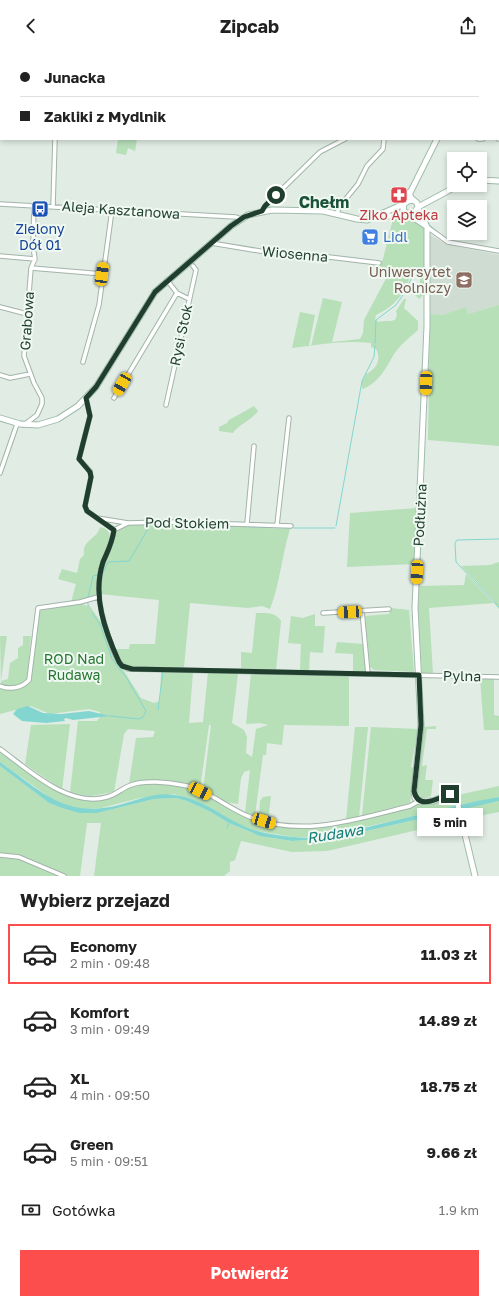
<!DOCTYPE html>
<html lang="pl">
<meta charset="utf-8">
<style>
:root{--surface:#fff;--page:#f6f6f6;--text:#222;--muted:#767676;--line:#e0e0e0;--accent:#fc4f4d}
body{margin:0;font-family:"Golos Text",sans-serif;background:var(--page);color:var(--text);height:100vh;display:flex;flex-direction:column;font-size:15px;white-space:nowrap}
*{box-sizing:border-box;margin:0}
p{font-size:13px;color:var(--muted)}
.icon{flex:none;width:22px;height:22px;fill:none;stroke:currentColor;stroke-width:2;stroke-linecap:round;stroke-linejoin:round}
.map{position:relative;height:824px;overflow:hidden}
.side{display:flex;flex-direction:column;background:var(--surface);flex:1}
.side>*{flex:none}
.banner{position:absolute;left:0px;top:0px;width:499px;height:88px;box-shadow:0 2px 6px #0003;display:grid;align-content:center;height:88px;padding:0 20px;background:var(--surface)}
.buttons{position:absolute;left:447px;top:100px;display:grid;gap:8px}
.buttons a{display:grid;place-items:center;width:40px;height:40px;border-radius:0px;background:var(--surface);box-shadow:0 2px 6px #0003;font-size:20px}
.end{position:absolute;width:18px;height:18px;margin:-9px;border:5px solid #1f3e2e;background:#fff;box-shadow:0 0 0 2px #fff}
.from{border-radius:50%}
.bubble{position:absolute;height:28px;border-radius:0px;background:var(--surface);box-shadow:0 2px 6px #0003;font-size:13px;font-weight:700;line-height:28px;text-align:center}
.car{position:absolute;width:12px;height:24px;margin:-12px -6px;border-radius:5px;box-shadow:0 0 3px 1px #0007;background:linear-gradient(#f5c518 24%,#345 0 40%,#f5c518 0 76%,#345 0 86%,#f5c518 0)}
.banner b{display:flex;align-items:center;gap:14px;height:38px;font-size:15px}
.banner b+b{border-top:1px solid var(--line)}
.banner i{width:10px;height:10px;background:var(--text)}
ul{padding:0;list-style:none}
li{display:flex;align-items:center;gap:12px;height:60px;margin:0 8px 6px;padding:0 12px;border:2px solid transparent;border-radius:0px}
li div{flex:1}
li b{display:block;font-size:15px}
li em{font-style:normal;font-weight:700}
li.current{border-color:var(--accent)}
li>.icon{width:36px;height:36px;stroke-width:1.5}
h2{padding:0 20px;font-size:18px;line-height:48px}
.pay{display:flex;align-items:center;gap:10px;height:44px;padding:0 20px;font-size:15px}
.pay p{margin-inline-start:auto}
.cta{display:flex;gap:8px;margin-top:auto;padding:8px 20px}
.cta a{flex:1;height:46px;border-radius:0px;background:var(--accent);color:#fff;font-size:16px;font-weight:700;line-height:46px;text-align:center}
header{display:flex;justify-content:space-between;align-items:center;height:52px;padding:0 20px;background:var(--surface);font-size:18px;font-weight:700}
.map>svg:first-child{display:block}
</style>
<header><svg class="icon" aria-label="back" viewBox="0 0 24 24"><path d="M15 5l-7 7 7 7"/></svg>Zipcab<svg class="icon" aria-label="share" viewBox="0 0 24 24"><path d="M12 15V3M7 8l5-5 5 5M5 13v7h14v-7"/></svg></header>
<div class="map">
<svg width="499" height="824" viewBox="0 0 499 824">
<rect width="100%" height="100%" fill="#e0ece4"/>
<path fill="#cedcd2" d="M430,183l16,9 53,11v50l-31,9 -2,-7 -24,8 -12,-1z"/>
<path fill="#b7dfb8" d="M146,0h224v1z
M118,87h19l-2,12 -7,-3 -2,7 -10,-2z
M393,167l18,1 13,7 1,66 -6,6 -4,-4 5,-11v-8l-4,-5c-9,2 -6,10 -9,16 -7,12 -18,22 -31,28l-1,4 3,3c6,-2 11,0 17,-2l2,-5 -1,-4 8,-12h2l-2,9 14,13v9c-8,7 -18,15 -24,24 -8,14 -16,30 -32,35v-8l4,-7c10,-4 16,-15 10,-25l-5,-2v-4c-27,-3 -52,2 -79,5l8,-36 15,3 -6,30 2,1 12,-48 19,4 -10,40 28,-3 3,-6 1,-13 25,-47 -10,-8 4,-6z
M499,253v141l-71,-6 2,-126 12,1 24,-8 2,7z
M254,354l4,5c-7,10 -19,13 -25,22l-14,-2v-4l8,-4 2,-3z
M417,456l-3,56 -67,3 3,-54z
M151,471l139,6c-8,26 -10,54 -20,80l-8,-3 -14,2 -58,-5 -6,64 -4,1 -51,-1 -8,-6 -6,-12h14l1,-5h25l4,-44 -59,-6 2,-20 13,-41 13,-8z
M100,475c22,4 1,33 -2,45 -1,7 -1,15 -1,22l-2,2 -24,6 5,-18 -18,-5 4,-10 15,4 3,-14 4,-4c-2,-16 13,-15 16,-28z
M499,510v47l-5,-6 -65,5 4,66h-11l-4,-65 1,-23 45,-1 2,-11 28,29 1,-1 -34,-36 29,-1z
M81,551l6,3 2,-1 14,20 5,17 16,29 17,27 13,5 6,-2 1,-30 32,1 -4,51 14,-1 5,-50 30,2 -6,49 12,7 3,7 -1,16 6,4 4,-28 12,-4 -8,-2 -14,1 5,-51 98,3v50l-65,-1 -2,20 -15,-2 -1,12h-3l-8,60 -1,1 -9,-3 5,-43 -6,2 -3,6 -3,26 -12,-2 -23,-12 8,-65h-2l-9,64c-23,-8 -48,-13 -71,-5l7,-46 17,-1 2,-6 -27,-2 -4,5 -10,58 -23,4 -21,-3 8,-72h19l3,-4v-5l-11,-3 -39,5 -19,-8 -31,8v-27c10,4 26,2 31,-8l7,-68z
M391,556l18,2 5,62 -40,-2 -4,-3 -5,-51 24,-2z
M256,561c11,0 19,-1 25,8l-5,49 -35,-2v-16l11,1z
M315,562v12h10l-2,27 -13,-1 -1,19 -9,-1 1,-26 -13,-1 3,-27 12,2z
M0,584h7l-6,45 7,-2 2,-16 8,-5v-10l5,-3v-9h8l-4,45 -12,5 -14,-1z
M337,590l26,2 3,24 -1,4 -12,-1v-17l-18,-1z
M480,627h14v36l5,1v14h-15z
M70,672l-8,66 -37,-26 6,-39z
M436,674v3h-9l-5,37 5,-1 -2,15h8l-2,16 -11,2 -3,-2 6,-69z
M355,675h13l-9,90 -13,3z
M371,675l47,2 -7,38 4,1 -5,35 -48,13z
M0,698l67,45 33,4 33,-14 15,-2 32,3 13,3 39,20 45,16 47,2 126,-30 5,1 2,8 -136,31h-28l-42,-7 -19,-9 -41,-22 -17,-5 -34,4 -39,10 -16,1 -14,-2 -19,-8 -52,-37z
M0,714l49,37 13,5 17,5h18l57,-14 22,-1 11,3 22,10 20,12 21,9 22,6 20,3 43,-3 124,-28 2,17 -9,-5 -125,29 -35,1 -51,-11 -6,19 -5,2v9l-6,5h-130l7,-53h-14l-7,53h-14l-49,-21 -17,-1z
M499,734v11l-39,8 -2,-10z
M271,744l-3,25 -9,-4 1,-16 3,-4z
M499,749v11l-36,7 -2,-10z
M0,805c21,-2 42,11 60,19h-60z"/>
<path fill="#83d6cf" d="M28,654l15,7 18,1 28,-3 21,5 -37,4 -7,-2 -2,1 1,2 -19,2 -24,-2 -9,-7 4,-5z
M0,710c41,29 65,57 119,43 19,-5 36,-13 56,-10 32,4 55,30 86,37 19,4 40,7 60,5 15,-1 32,-7 47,-10 36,-9 73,-18 109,-26l22,-4v4l-164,37 -43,3 -32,-5 -31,-13 -20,-12 -22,-10 -11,-3 -22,1 -57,14h-18l-17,-5 -13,-5 -49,-37z"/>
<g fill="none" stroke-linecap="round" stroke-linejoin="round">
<path stroke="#83d6cf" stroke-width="1" d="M425,156l3,16 11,9
M445,186l6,3
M375,291l1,-23 20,-15 9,-13 8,-17
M163,472h23
M189,473l102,3
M336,474l26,-145 12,-24 1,-11
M294,476h41
M499,487l-42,1 -2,3 1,19 43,45
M102,523l6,-13 21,-1 22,-37
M88,546l5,-22 5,-1
M88,554v-3
M92,561l8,11 12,35 14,18 20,34 -3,6 -4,2 -29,-3
M8,634h7
M158,658l5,-39
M227,776l2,-5"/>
<g stroke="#a2b4aa" stroke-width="5.5">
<path id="street" d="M478,87h5
M498,87h1
M0,152l236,13 5,2
M53,154l2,-67
M262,159l3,-5 55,-54 25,-13
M337,161l3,-7 18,-22 9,-18 16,-17 1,-10
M427,175l21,15 51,9
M211,191l85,14h33l50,6
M0,204l35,3
M31,216l72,6
M167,228l10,13 12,6
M0,255l27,7
M83,310l16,-57 13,-95
M0,323l10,3 20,-4
M86,346l4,18 -11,43 11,12 1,6 -6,29 2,5 27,19
M114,346l63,-105
M166,353l30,-135 -3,-4
M24,373l13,-10 5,-11v-6l-8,-15 -10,-27 7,-88 4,-9 -2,-12 1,-42
M0,421l17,-49
M97,466l31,5 39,-1 124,4
M247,472l7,-78
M277,473l12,-107
M114,478c-2,14 -6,20 -11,32 -9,28 -2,53 7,79 4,11 7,23 18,28l371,8
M114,478l14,-7
M362,559l6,63
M323,561l66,-4
M0,634c10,4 22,2 29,-6l9,-72 42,-6 18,-5
M0,697c29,21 68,59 107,48 9,-2 15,-9 24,-12 13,-5 37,-3 51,0 25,4 45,23 68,32 53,21 107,2 160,-11l9,-5
M0,803l19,2 45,19"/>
</g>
<g stroke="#a0bcac" stroke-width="7">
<path id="secondary" d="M492,1l1,-1
M480,128l19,1
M409,140l2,6 6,5 1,4 -4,6h-8l-3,-3 1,-6 4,-3 5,-1
M405,151l32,-64
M418,155l41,-22
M418,156l9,19v99l-12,282 6,117 -7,66 1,7 4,3h14l17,-7 6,3 19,79
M408,162l18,12
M381,164h19l6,-3
M0,366l20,6 18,1 20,-6 20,-13 18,-19 59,-95 76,-66 17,-11 24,-5 51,1 34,8 10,1 37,-16"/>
</g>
<use href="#street" stroke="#fff" stroke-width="3.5"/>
<use href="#secondary" stroke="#fff" stroke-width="5"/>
</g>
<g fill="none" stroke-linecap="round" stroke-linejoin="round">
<path stroke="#1f3e2e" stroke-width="5" d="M276,143l-11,11 -3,5 -18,6 -13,9 -76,66 -59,95 -10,11 4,18 -11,43 11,13 1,5 -6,29 2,5 27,19c-2,14 -6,20 -11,32 -11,34 2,69 16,100l3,4 10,3 287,6 2,50 -7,66c4,20 24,7 36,3"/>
</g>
<defs>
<g id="pharmacy-square" transform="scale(0.9)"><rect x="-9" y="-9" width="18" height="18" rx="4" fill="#e0444e" stroke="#f0f8f2"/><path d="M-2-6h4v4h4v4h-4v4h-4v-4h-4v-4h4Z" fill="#fff"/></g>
<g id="bus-square" transform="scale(0.9)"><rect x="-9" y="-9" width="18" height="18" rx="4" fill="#1a4fb4" stroke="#f0f8f2"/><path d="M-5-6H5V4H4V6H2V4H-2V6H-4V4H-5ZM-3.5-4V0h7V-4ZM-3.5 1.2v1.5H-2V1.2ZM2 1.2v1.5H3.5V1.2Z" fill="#fff"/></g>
<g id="supermarket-square" transform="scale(0.9)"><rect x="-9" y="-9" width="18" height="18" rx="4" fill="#3f7fe0" stroke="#f0f8f2"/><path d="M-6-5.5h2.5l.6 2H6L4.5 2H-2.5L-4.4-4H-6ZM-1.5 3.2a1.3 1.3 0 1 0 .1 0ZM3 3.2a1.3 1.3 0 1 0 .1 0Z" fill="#fff"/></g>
<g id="university-square" transform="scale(0.9)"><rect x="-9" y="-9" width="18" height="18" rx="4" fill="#8d6e63" stroke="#f0f8f2"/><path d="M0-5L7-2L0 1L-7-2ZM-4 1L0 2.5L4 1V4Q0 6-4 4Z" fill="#fff"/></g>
</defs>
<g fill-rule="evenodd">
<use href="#pharmacy-square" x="399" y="143"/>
<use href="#bus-square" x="40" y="157"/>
<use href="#supermarket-square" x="370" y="185"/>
<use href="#university-square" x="464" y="228"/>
</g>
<g text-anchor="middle" stroke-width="4" stroke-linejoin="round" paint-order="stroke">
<g font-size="14" fill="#1f3e2e" stroke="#f0f8f2">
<text transform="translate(121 158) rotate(4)" y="5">Aleja Kasztanowa</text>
<text transform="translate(295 202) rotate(5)" y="5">Wiosenna</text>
<text transform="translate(27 269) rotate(-86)" y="5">Grabowa</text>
<text transform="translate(181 283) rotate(-78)" y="5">Rysi Stok</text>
<text transform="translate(420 463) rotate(-87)" y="5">Podłużna</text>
<text transform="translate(187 471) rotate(1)" y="5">Pod Stokiem</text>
<text transform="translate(462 624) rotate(1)" y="5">Pylna</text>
</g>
<g font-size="14" fill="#be3a42" stroke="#f0f8f2">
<text x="399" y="168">Ziko Apteka</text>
</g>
<g font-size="14" fill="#164399" stroke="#f0f8f2">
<text x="40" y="182">Zielony<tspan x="40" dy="16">Dół 01</tspan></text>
</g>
<g font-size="14" fill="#366cbe" stroke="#f0f8f2" text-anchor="start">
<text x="383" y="190">Lidl</text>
</g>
<g font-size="14" fill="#785e54" stroke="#f0f8f2" text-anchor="end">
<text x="451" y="225">Uniwersytet<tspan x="451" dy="16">Rolniczy</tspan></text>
</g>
<g font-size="14" fill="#267732" stroke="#f0f8f2">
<text x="74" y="612">ROD Nad<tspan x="74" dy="16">Rudawą</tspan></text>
</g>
<g font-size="15" font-style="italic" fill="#157e77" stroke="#f0f8f2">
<text transform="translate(335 782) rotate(-9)" y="5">Rudawa</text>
</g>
<g font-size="16" font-weight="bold" fill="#1a5136" stroke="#f0f8f2">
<text x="324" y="156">Chełm</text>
</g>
</g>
</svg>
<div class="buttons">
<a><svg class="icon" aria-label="locate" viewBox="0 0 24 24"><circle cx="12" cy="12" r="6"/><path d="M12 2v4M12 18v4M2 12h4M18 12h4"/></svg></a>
<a><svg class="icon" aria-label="layers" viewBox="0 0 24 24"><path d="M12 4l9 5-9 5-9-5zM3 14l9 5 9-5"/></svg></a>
</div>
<i class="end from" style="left:276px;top:143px"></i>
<i class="end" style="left:450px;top:742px"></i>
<div class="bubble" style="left:417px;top:756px;width:66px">5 min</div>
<i class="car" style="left:102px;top:222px;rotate:8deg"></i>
<i class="car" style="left:426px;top:331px;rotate:182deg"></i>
<i class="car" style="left:122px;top:332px;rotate:210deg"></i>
<i class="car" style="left:417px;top:520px;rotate:183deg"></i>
<i class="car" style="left:350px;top:560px;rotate:267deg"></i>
<i class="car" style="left:200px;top:739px;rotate:117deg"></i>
<i class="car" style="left:264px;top:769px;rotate:106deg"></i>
<div class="banner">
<b><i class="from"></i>Junacka</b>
<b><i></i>Zakliki z Mydlnik</b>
</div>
</div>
<section class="side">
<h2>Wybierz przejazd</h2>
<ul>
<li class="current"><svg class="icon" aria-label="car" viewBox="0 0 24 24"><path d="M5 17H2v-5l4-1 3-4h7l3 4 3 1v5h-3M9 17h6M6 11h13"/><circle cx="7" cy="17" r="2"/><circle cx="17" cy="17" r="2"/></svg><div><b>Economy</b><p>2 min · 09:48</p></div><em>11.03 zł</em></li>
<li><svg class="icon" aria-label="car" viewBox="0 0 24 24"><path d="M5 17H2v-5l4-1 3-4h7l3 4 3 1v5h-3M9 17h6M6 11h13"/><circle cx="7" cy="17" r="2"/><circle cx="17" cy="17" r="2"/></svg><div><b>Komfort</b><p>3 min · 09:49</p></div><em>14.89 zł</em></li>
<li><svg class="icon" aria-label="car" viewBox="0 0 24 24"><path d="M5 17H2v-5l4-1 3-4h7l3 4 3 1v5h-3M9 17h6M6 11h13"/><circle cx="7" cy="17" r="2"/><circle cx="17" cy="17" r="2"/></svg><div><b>XL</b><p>4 min · 09:50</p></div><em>18.75 zł</em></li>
<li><svg class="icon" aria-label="car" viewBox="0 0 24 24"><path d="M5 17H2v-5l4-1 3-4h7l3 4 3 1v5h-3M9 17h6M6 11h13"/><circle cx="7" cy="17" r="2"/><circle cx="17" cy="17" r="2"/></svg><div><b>Green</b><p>5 min · 09:51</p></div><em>9.66 zł</em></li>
</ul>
<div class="pay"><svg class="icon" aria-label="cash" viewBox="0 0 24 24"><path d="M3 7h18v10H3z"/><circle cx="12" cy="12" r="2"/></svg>Gotówka<p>1.9 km</p></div>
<div class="cta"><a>Potwierdź</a></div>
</section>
